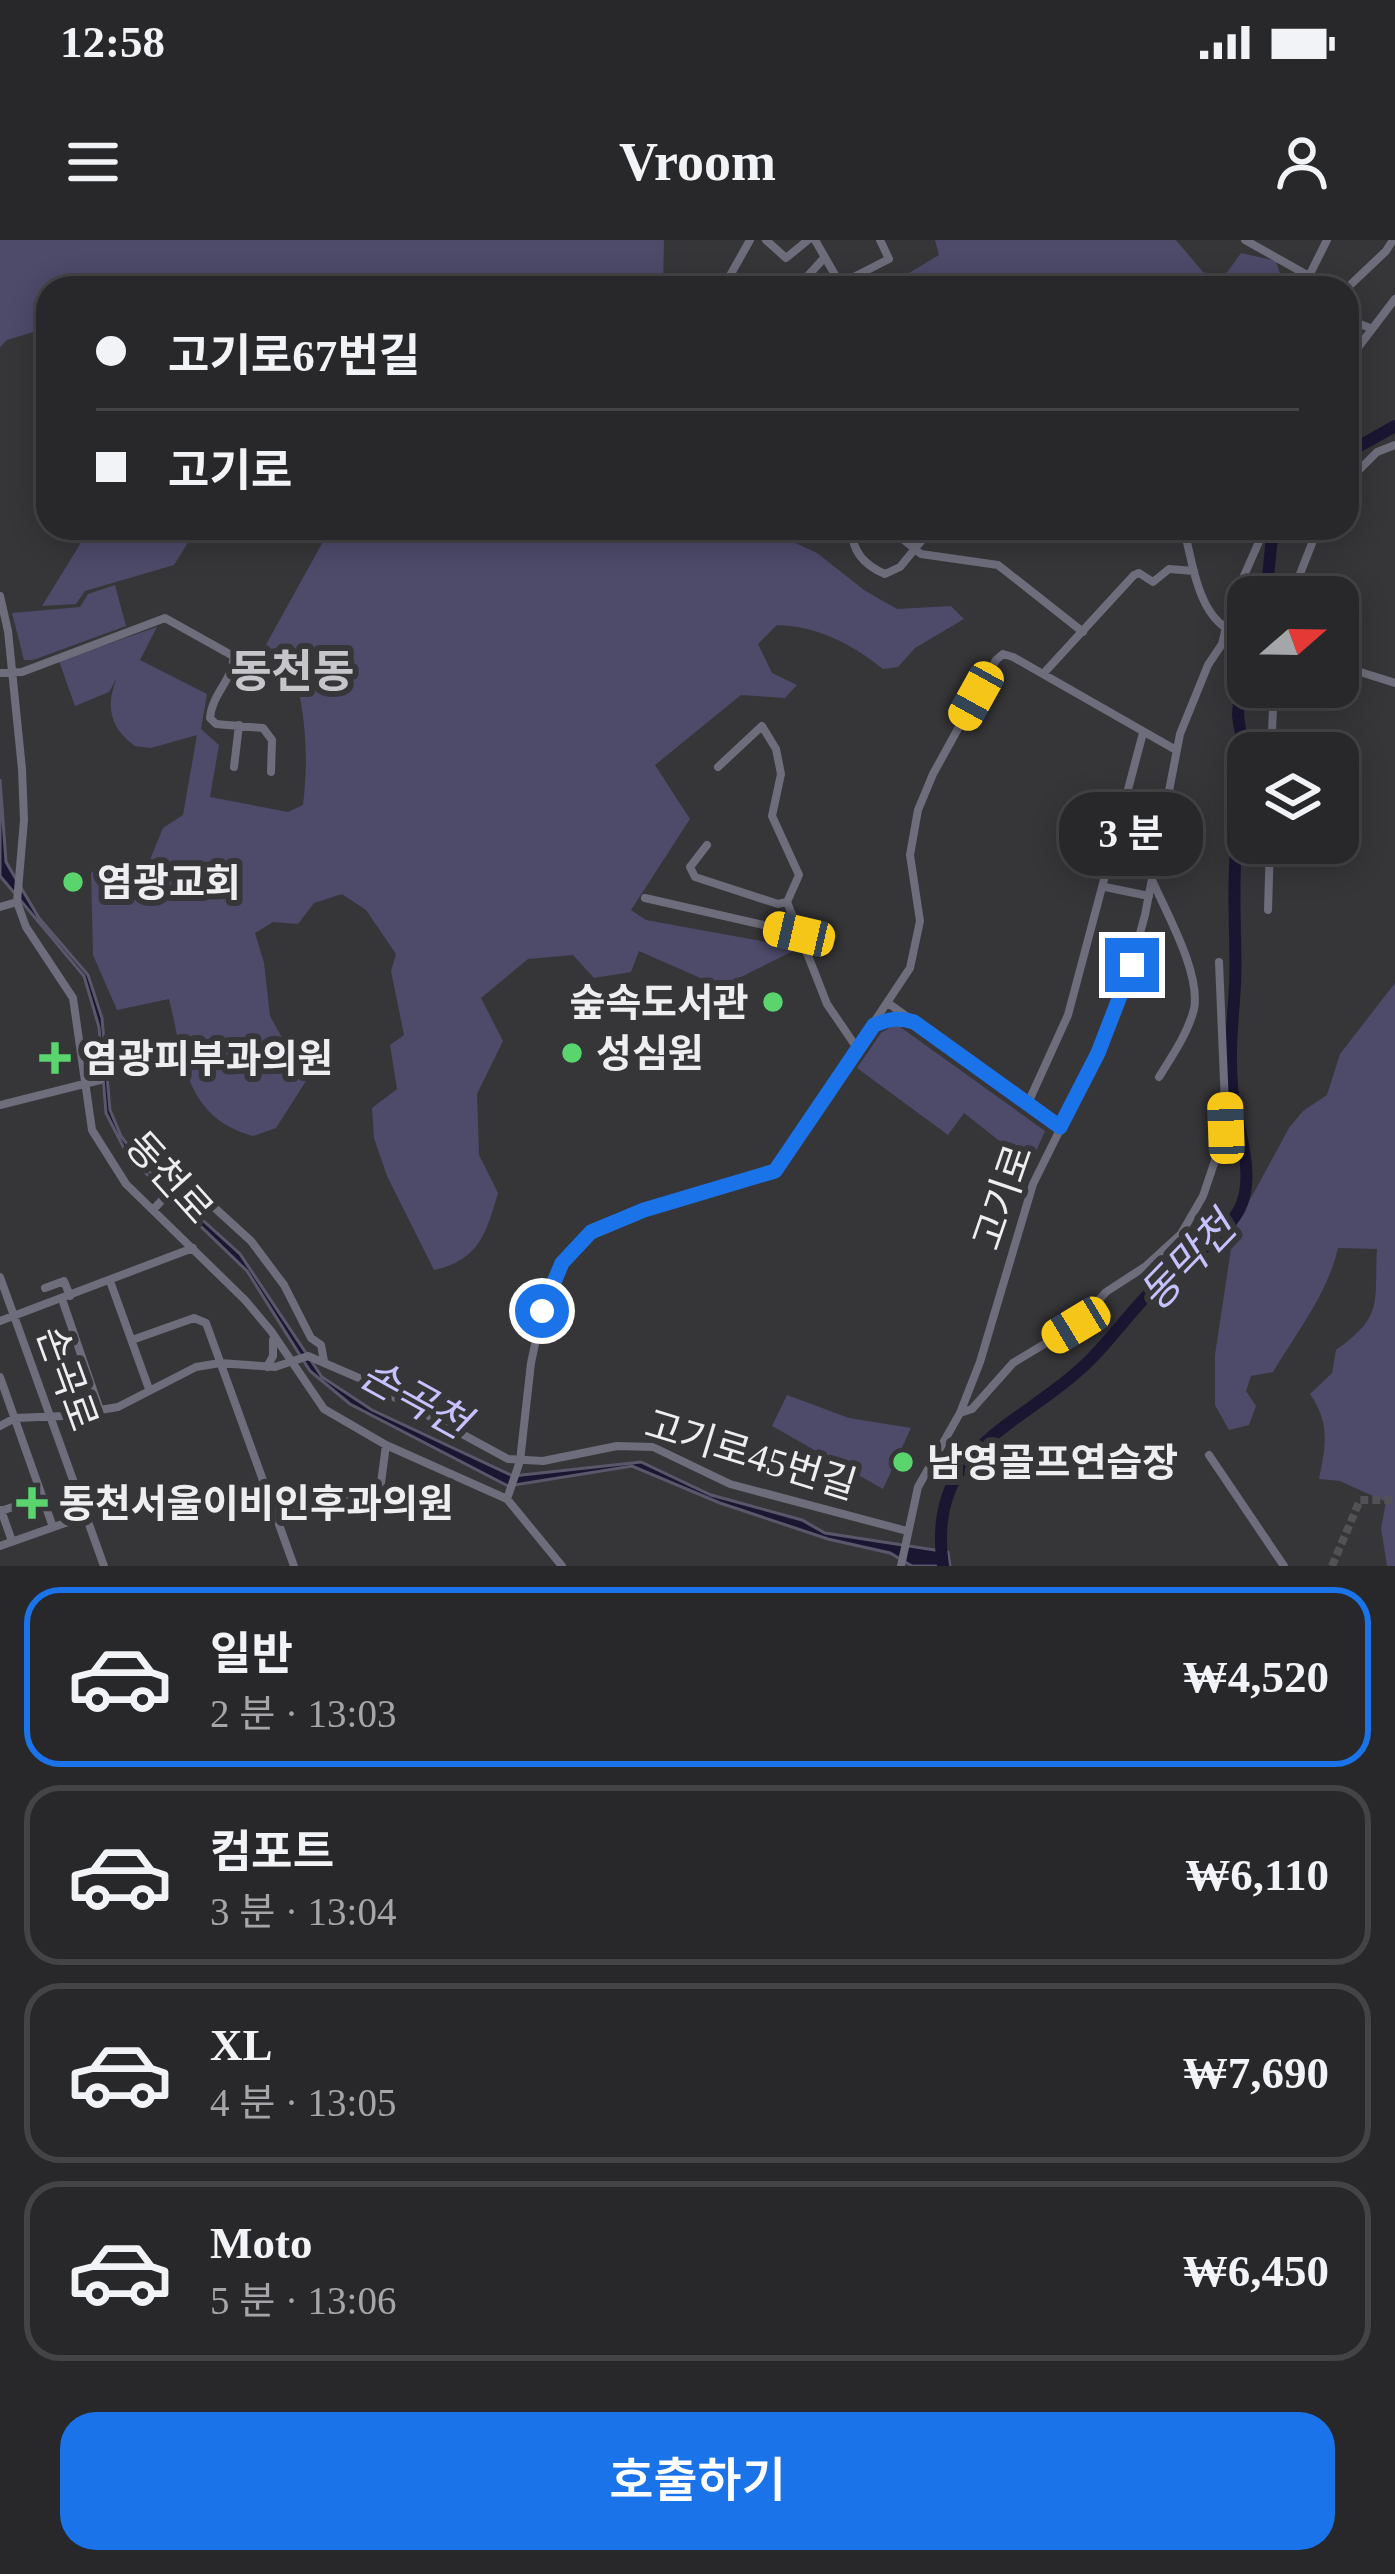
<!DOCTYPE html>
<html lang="ko">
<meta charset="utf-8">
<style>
:root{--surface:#28282b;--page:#303033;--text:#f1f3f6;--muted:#a5a6a9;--line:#444447;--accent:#1a73e8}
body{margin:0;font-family:"Times New Roman","Noto Sans KR",serif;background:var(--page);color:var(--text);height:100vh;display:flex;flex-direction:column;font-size:45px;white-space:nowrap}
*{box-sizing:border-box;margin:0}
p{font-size:39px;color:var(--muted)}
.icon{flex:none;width:66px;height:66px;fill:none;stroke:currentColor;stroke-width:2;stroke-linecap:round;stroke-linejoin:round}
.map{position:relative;height:1326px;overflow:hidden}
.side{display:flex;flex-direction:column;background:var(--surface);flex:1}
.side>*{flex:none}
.top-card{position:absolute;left:36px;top:36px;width:1323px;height:264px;border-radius:36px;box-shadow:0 6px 30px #0003,0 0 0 3px var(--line);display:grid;align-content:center;height:264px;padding:0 60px;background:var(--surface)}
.needle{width:78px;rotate:70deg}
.buttons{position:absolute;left:1227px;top:336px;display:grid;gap:24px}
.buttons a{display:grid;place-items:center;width:132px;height:132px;border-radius:24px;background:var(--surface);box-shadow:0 6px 30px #0003,0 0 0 3px var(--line);font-size:60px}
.end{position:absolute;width:54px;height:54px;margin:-27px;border:15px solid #1a73e8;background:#fff;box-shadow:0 0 0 6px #fff}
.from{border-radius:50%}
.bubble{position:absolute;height:84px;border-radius:36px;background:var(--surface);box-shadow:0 6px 30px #0003,0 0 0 3px var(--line);font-size:39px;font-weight:600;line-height:84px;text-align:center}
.car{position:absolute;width:36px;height:72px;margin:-36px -18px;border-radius:15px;box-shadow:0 0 9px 3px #0007;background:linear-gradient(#f5c518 24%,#345 0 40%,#f5c518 0 76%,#345 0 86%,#f5c518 0)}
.top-card b{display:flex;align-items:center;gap:42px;height:114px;font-size:45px}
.top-card b+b{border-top:3px solid var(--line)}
.top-card i{width:30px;height:30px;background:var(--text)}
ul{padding:21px 0 0;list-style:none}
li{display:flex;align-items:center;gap:36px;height:180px;margin:0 24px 18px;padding:0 36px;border:6px solid var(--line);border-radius:36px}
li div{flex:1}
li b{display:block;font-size:45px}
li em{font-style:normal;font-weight:600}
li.on{border-color:var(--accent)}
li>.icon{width:108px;height:108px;stroke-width:1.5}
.cta{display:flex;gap:24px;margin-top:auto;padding:24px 60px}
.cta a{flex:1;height:138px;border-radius:36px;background:var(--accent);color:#fff;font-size:48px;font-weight:600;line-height:138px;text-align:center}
.status{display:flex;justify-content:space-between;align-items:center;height:84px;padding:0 60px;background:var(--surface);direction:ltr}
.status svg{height:33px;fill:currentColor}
header{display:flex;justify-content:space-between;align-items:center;height:156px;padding:0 60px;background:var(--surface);font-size:54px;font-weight:600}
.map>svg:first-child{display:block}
</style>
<div class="status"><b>12:58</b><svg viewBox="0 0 49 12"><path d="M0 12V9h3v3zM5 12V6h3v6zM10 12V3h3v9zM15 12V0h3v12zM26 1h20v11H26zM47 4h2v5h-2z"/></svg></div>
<header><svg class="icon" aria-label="menu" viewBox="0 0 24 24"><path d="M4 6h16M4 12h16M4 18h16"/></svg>Vroom<svg class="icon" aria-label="person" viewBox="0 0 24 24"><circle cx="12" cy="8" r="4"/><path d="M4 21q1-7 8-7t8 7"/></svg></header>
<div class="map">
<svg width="1395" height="1326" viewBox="0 0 1395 1326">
<rect width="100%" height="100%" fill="#363639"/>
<path fill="#4d4a6a" d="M0,0h664l-1,48h-615v49l-8,-7 -33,10 -7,7z
M935,0h241l27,32 17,10 21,-29 35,8 8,26 -145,1 -25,-13 -38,6 -10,7h-182l55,-33z
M90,288h107l-23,37 -89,26 -9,13 -34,2z
M311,288h452l54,25 47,37 33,19 54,-3 13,13 -49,29 -17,19 -15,2c-31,-25 -66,-43 -106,-44l-19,19 14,29 25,12 -12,13 -44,-3 -86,70 35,54 -59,91 15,10 153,28 -78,39 -82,-36 -8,21 -37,6 -21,-23 -45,4 -47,39 22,43 -26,53 2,61 19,38c-12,41 -19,67 -64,77l-47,-94 -13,-38 -2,-30 25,-19 -7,-44 14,-10 -13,-64 5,-17 -30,-44 -24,-16 -28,9 -16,21 -25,-2 -18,11 9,30 6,53 36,65 -30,47 -23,8c-69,-19 -69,-77 -84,-137l-52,11 -24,-55 -2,-82 11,-9 47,-2 14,-34 20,-13 14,-80 -46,13 -16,-2c-25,-18 -30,-40 -18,-68l-8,14 -34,14 -16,-45 98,-34 -17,33 67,34 -6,35 18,16 -9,52 78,15 15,-7c6,-50 3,-97 -13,-145l-27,-10 62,-112z
M115,345l11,41 -93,34h-9l-12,-47 68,-6 8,-13z
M1395,743v583h-8l-6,-38 5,-26 -46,-21 -21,-2c7,-34 11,-56 -9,-85l22,-21 4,-23c48,-34 38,-46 41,-101l-39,-1c-10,45 -41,84 -65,124l-22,4 -5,15 10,15 -7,19 -20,5 -14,-25v-50l19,-126 55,-101 14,-17 24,-16 13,-41z
M896,784l149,107 -15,34 -66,-52 -16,22 -91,-67 24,-35z
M787,1155l62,23 62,10 -28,61 -111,-63z"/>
<path fill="#1a1632" stroke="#5a576b" stroke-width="3" d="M0,539l6,83 33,56 49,57 14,43 8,92 11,26 22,30 97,88 82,123 50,33 141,66 128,-14 70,33 91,25 23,13 123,19 2,14h-38l-22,-13 -62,-14 -108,-36 -88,-37 -124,20 -158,-82 -40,-33 -63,-100 -119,-115 -22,-43 -7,-86 -15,-51 -84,-100z"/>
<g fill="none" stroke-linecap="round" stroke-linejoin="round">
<path stroke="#1a1632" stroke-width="12" d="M1347,213l48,-27
M1266,357l6,-60 5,-9
M1248,445c-17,19 -9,48 1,68
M943,1326c-18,-121 79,-138 148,-207 26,-26 46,-57 74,-81 24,-21 58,-39 74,-68 19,-35 -4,-87 -7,-125 -3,-34 1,-66 3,-100 3,-45 -9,-145 13,-180"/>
<path stroke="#525254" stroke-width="8" stroke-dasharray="8 4" stroke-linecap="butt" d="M1332,1326l28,-66h35"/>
<path stroke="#6d6d7c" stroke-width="8" d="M766,0l20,18 22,-18
M815,0l27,47
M1245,0l64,36 8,12
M1309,36l18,-36
M727,38l18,10
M840,44l49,-25 -9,-19
M723,48l27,-48
M797,48l27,-30
M1347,48l39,-37 7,-11
M1347,79l23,9
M1347,122l48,-63
M1347,242l30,-30 18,-7
M852,288c-1,23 12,37 33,46l15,-7 32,-39
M889,288l32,26 77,11 85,67
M1180,288l6,10c10,41 15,88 62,101
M0,356l8,35 14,138 2,51 -7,82 9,25 47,71 19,132 34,54 119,116 26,31 53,78 62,36 121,54 55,67
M1291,357l27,-69
M1338,425l57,18
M0,433l22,-1 143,-54 68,38c3,21 -21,36 -23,62l6,6 47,4 9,12 -1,32
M1043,434l91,-99 5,-2 14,9 16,-13 25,2
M1271,513l3,-66
M234,527l5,-42
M718,527l44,-41 14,23 5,25 -9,42 27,59 -12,27 40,102 30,44
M707,605l-17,22 5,10 83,27 9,-2
M1153,642c14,32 48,92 41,127 -6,24 -22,47 -35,68
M1105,647l44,9
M645,658l153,35
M0,667l17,-5
M1268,670l2,-67
M888,763l173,124
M875,784l21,-6 11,2
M1028,863l40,-88 75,-282
M0,865l100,-25
M153,970l29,-32 69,63 33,44 27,53 10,7 3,16
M0,1037l104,289
M110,1041l39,108
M45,1048l19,-7 6,15
M62,1059l38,111
M0,1081l193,-73
M132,1100l62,-22 12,5 88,243
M267,1127l6,-11v-16
M0,1137l53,150
M960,1173l12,-4 41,-46 63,-38 30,-33 40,-26 35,-32 22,-38 23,-68 -7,-166
M0,1186l15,-8 49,-2 54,-9 78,-40 24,-4 55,4 33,-11 51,22 149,81 35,2 74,-15 36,1 77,37 177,47
M1209,1215l75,111
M507,1259l13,-38 11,-98 11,-52 10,-32 16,-26 23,-21 33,-16 151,-45 135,-203 10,-47 -10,-66 8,-45 15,-36 63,-114 7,-6 10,3 163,93
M1,1270l11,31
M1,1271l42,-14
M277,1279l104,-36 5,-38
M0,1306l85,-30
M901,1326l17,-79 42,-74 20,-51 53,-178 65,-131 29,-73 18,-65 35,-181 28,-69 14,-21 10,-41 33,-75"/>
</g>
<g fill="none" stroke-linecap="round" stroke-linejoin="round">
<path stroke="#1a73e8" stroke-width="15" d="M542,1071l20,-48 29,-31 53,-22 131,-39 99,-146c15,-6 24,-8 40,-3l146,105 38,-74 34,-88"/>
</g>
<g fill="#5ad56e" stroke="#363639" stroke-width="4.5">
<circle cx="73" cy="642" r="12"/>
<circle cx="773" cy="762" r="12"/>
<circle cx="572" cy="813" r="12"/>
<path d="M49 800h12v12h12v12h-12v12h-12v-12h-12v-12h12z"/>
<circle cx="903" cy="1222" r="12"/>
<path d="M26 1245h12v12h12v12h-12v12h-12v-12h-12v-12h12z"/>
</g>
<g text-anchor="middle" stroke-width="12" stroke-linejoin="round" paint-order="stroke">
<g font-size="39" font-weight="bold" fill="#eeeef0" stroke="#363639" text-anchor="start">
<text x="97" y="656">염광교회</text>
<text x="749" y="776" text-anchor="end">숲속도서관</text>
<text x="596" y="827">성심원</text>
<text x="82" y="832">염광피부과의원</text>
<text x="927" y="1236">남영골프연습장</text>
<text x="59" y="1277">동천서울이비인후과의원</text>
</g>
<g font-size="39" fill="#eeeef0" stroke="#363639">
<text transform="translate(170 937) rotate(48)" y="14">동천로</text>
<text transform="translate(1002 957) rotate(-71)" y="14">고기로</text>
<text transform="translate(68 1138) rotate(70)" y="14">손곡로</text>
<text transform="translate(751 1214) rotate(17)" y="14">고기로45번길</text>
</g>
<g font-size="42" font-style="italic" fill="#c6c2ff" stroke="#363639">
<text transform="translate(1187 1021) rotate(-46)" y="15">동막천</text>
<text transform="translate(415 1158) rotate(29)" y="15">손곡천</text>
</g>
<g font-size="45" font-weight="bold" fill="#c6c6ca" stroke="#363639">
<text x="292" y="447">동천동</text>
</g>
</g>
</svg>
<div class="buttons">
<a><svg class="needle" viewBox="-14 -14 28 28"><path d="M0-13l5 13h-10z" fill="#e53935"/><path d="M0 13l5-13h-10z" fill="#a5a6a9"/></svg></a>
<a><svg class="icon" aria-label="layers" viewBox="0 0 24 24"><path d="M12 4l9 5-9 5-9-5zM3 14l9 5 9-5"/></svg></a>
</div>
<i class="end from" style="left:542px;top:1071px"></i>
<i class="end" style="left:1132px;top:725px"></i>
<div class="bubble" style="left:1059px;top:552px;width:144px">3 분</div>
<i class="car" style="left:976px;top:456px;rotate:209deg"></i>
<i class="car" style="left:799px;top:694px;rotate:283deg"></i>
<i class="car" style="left:1226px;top:888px;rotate:358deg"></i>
<i class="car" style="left:1076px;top:1085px;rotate:239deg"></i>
<div class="top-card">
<b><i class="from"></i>고기로67번길</b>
<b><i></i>고기로</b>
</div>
</div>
<section class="side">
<ul>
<li class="on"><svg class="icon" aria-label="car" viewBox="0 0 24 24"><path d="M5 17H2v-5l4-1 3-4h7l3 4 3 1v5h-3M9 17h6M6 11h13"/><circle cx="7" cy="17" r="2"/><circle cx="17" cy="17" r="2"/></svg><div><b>일반</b><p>2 분 · 13:03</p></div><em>₩4,520</em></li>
<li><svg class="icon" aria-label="car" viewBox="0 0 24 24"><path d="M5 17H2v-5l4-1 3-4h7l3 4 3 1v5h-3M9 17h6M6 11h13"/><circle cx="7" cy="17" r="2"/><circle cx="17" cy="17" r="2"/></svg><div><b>컴포트</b><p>3 분 · 13:04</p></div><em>₩6,110</em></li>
<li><svg class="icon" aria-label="car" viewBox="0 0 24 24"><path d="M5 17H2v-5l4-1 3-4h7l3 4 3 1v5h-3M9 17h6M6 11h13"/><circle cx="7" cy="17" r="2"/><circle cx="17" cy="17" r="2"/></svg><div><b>XL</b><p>4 분 · 13:05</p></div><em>₩7,690</em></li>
<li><svg class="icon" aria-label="car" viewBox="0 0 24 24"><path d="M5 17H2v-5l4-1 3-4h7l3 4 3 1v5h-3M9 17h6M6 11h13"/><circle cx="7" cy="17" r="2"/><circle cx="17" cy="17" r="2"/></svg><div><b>Moto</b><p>5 분 · 13:06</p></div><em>₩6,450</em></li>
</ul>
<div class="cta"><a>호출하기</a></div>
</section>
